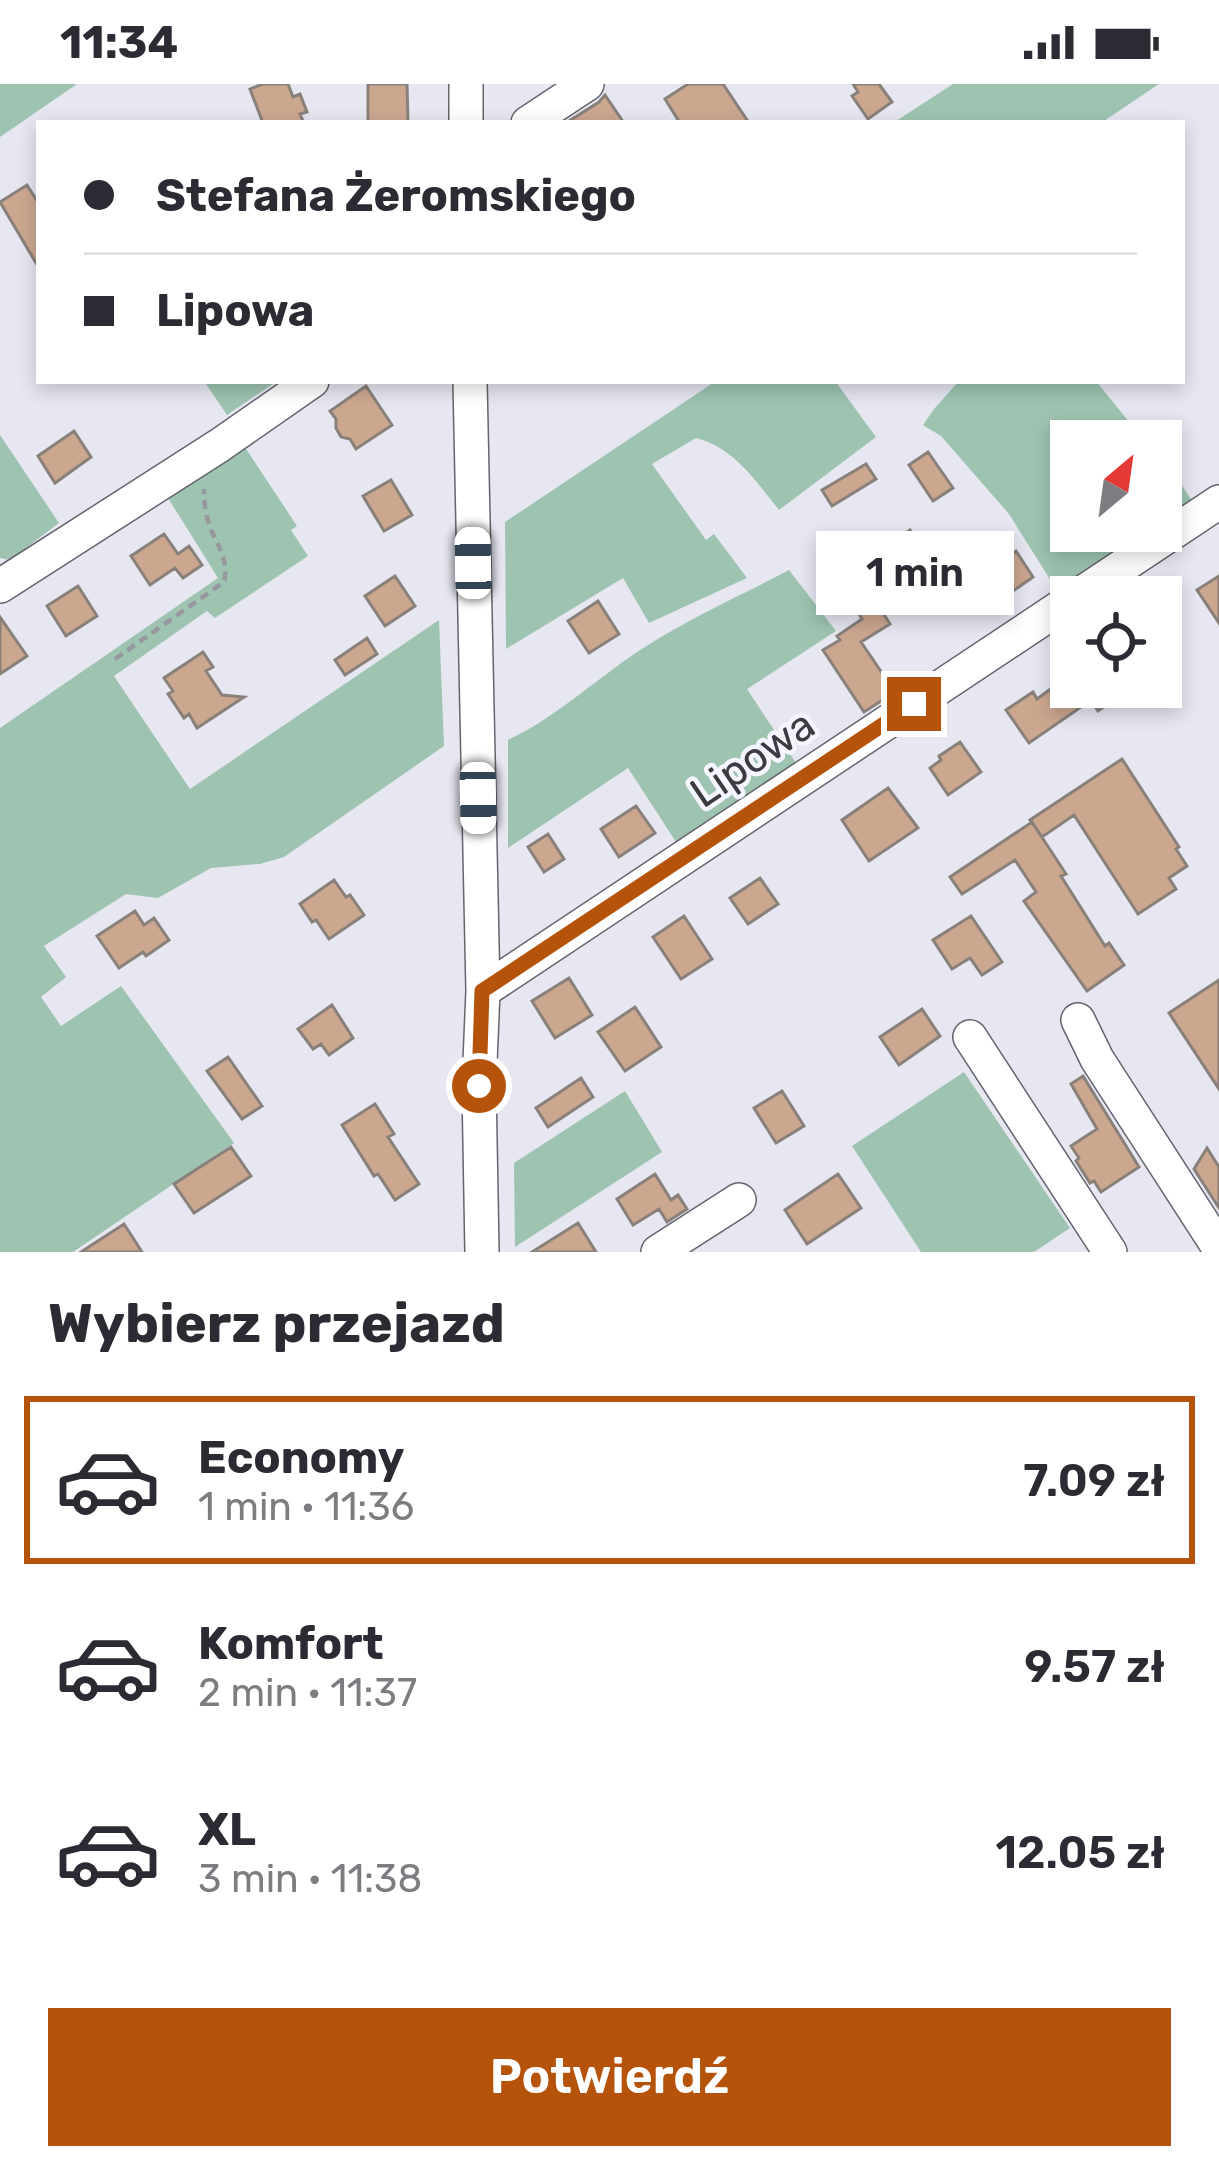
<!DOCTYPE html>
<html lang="pl">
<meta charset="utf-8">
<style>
:root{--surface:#fff;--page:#f7f7f7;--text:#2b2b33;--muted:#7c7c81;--line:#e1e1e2;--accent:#b45309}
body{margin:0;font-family:Rubik,sans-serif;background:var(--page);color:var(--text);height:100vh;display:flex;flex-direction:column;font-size:45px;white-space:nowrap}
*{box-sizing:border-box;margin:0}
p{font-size:39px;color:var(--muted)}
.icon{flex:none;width:66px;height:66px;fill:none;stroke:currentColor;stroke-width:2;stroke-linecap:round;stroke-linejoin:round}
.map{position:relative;height:1168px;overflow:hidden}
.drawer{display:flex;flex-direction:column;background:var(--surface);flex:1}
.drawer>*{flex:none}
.guide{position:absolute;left:36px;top:36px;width:1149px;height:264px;border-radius:0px;box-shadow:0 6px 18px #0003;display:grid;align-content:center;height:264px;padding:0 48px;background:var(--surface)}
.needle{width:78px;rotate:29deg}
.controls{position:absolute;left:1050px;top:336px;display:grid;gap:24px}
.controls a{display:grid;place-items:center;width:132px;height:132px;border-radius:0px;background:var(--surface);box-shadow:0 6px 18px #0003;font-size:60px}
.end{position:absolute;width:54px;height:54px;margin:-27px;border:15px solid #b45309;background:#fff;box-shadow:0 0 0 6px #fff}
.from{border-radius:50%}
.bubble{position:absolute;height:84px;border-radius:0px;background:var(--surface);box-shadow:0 6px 18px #0003;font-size:39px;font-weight:600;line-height:84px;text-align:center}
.car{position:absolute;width:36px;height:72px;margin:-36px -18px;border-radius:15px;box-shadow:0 0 9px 3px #0007;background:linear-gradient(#fff 24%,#345 0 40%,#fff 0 76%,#345 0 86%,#fff 0)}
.guide b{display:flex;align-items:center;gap:42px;height:114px;font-size:45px}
.guide b+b{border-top:3px solid var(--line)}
.guide i{width:30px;height:30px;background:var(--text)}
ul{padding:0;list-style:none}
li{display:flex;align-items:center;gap:36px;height:168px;margin:0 24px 18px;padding:0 24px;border:6px solid transparent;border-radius:0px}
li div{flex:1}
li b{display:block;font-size:45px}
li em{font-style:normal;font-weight:600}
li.current{border-color:var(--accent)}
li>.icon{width:108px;height:108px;stroke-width:1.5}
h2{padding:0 48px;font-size:54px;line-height:144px}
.primary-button{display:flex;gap:24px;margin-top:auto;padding:24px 48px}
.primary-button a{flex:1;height:138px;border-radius:0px;background:var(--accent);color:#fff;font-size:48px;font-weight:600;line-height:138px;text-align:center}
.status{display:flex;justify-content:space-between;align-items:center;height:84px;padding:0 60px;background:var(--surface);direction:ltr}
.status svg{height:33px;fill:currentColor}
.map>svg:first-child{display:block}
</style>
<div class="status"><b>11:34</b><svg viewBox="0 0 49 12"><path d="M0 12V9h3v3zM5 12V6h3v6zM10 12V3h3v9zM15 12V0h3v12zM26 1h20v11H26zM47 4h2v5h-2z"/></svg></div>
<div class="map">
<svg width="1219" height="1168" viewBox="0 0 1219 1168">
<rect width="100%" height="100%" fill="#e7e7f2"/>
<path fill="#9ec4b1" d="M0,0h77l-77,53z
M953,0h206l-58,39h-208z
M204,297h73l-50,34z
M716,297h119l41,56 -97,73c-24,-30 -45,-62 -83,-72l-44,26 54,76 8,-6 33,44 -98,45 -26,-45 -117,71 -1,-127z
M959,297h137l38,47 7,-5 12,18h-82v90h79l-92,61 -49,-78 -68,-78 -18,-11 11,-16z
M0,351l59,88 -49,37 -10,-2z
M244,362l53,80 -6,4 17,26 -93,62 -8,-7 -93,65 76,113 249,-169 5,126 -160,111 -24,7 -49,4 -53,30 -32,-4 -82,52 22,31 -25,20 20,29 60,-40 113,157 -161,109h-73v-524l218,-150 -50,-80z
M1161,370l32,48 -32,22z
M789,486l47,61 -89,58 51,77 -120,79 -50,-77 -120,80v-108c51,-24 92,-65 140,-95 44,-28 94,-50 141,-75z
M964,988l106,156 -36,24h-113l-69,-106z
M625,1007l37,61 -147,95 -1,-84z"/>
<path fill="#cca790" stroke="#89807a" stroke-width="3" d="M263,0h25l5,13 7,-3 7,18 -7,2 4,9h-41l-13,-34z
M368,0h39l1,39h-40z
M688,0h35l26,39h-69l-15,-24z
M853,0h26l13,18 -24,17 -16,-23 6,-4z
M605,11l19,28h-58l33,-21z
M27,101l12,19v64l-39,-66z
M366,302l26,39 -36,24 -6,-10 -9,-2 -5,-9v-9l-6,-8z
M74,347l17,26 -36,26 -17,-27z
M928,368l25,36 -20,13 -24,-36z
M866,380l10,15 -44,27 -10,-16z
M391,396l21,35 -28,16 -21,-35z
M910,446l37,53 -19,14 -35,-56z
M164,450l14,20 11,-8 13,19 -19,13 -8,-10 -25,17 -19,-29z
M1016,467l17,26 -40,28 -18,-26z
M854,483l36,57 -29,18 34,50 -31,20 -41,-62 17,-10 -3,-4 25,-17 -26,-41z
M395,492l20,30 -30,20 -20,-30z
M1219,492v47l-22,-33z
M78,502l19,30 -31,20 -19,-30z
M598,517l21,33 -30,19 -21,-32z
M0,533l27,39 -27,18z
M367,554l10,16 -32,21 -10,-15z
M203,568l10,15 -7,4 16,24 22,2 -47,31 -8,-14 -5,4 -16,-24 5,-3 -9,-13z
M1071,590v13h62l-35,24 -7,-11 -62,43 -23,-33 27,-18 4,7z
M960,658l21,30 -33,23 -18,-27 11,-8 -2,-4z
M1122,675l57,88 -3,2 11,17 -18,12 7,11 -38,25 -64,-99 -32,22 -12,-17z
M888,704l30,40 -49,33 -27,-41z
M636,722l19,27 -36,24 -18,-28z
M1032,738l34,52 -5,2 44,70 4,-3 15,22 -37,26 -63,-90 12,-9 -21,-32 -53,34 -12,-17z
M548,750l16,25 -20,13 -16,-25z
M760,794l18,26 -30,20 -18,-26z
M334,796l12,17 4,-2 14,20 -35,24 -13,-19 -4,2 -12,-18z
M135,827l9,14 10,-7 15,22 -23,16 -3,-4 -24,16 -22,-32z
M684,832l28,43 -31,20 -28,-42z
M971,832l31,46 -20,13 -12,-17 -18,11 -19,-29z
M569,894l23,37 -37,23 -23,-37z
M1219,896v109l-50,-76z
M332,921l21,33 -24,17 -8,-11 -8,5 -15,-20z
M635,923l26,40 -36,24 -27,-39z
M922,925l18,27 -41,29 -19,-28z
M228,973l34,49 -20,13 -35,-48z
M1083,992l56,91 -38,25 -7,-11 -4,2 -14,-22 3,-3 -8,-12 26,-17 -26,-45z
M581,994l12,19 -45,30 -12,-19z
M782,1007l22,35 -28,17 -22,-35z
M375,1020l19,30 -6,3 31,47 -24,16 -17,-26 -4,2 -32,-51z
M231,1063l20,29 -57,37 -20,-29z
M1207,1064l12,19v41l-25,-39z
M655,1090l16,26 7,-5 9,14 -20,13 -8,-13 -26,16 -16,-26z
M838,1090l23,34 -54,36 -22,-34z
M578,1139l18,29h-64z
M124,1140l18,28h-61z"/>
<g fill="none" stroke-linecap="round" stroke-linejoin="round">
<g stroke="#63646d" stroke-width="36">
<path id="minor" d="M466,0v39
M528,39l59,-39
M470,297l13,610 -4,95 3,166
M0,502l220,-141 92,-64
M1076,513l143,-95
M483,907l588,-391
M1078,936l19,39 122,189
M970,953l140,215
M658,1168l81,-52"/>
</g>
<path stroke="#97979f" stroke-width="4.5" stroke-dasharray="9 6" stroke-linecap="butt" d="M115,575l109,-77c6,-24 -9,-38 -16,-61 -3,-10 -4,-21 -4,-32"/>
<use href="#minor" stroke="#fff" stroke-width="33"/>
</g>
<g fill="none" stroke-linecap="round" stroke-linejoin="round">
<path stroke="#b45309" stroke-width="15" d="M479,1002l3,-95 432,-287"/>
</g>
<g text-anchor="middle" stroke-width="9" stroke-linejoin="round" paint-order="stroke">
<g font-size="42" fill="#3c3c40" stroke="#f4f5fe">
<text transform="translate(752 674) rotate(-34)" y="15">Lipowa</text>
</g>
</g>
</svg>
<div class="controls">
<a><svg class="needle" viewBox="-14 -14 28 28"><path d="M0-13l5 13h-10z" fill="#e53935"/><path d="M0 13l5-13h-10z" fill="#7c7c81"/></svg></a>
<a><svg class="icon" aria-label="locate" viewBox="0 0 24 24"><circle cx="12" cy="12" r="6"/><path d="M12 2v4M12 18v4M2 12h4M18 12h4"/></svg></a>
</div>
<i class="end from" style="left:479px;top:1002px"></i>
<i class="end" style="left:914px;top:620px"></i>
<div class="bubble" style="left:816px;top:447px;width:198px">1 min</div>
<i class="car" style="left:473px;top:479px;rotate:359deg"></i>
<i class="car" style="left:478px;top:714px;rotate:179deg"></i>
<div class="guide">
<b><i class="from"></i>Stefana Żeromskiego</b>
<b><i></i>Lipowa</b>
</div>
</div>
<section class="drawer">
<h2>Wybierz przejazd</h2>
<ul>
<li class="current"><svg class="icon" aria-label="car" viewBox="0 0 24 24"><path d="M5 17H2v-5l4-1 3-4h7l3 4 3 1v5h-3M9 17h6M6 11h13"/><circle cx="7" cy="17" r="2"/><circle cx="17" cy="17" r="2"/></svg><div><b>Economy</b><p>1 min · 11:36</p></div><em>7.09 zł</em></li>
<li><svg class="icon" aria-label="car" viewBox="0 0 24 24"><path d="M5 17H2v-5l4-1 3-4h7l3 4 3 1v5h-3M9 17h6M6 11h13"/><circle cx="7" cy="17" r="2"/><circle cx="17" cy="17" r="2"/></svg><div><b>Komfort</b><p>2 min · 11:37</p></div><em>9.57 zł</em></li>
<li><svg class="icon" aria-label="car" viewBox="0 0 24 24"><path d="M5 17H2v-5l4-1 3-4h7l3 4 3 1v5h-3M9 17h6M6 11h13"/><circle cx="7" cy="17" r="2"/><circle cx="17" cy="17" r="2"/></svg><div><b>XL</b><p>3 min · 11:38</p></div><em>12.05 zł</em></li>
</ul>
<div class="primary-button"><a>Potwierdź</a></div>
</section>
